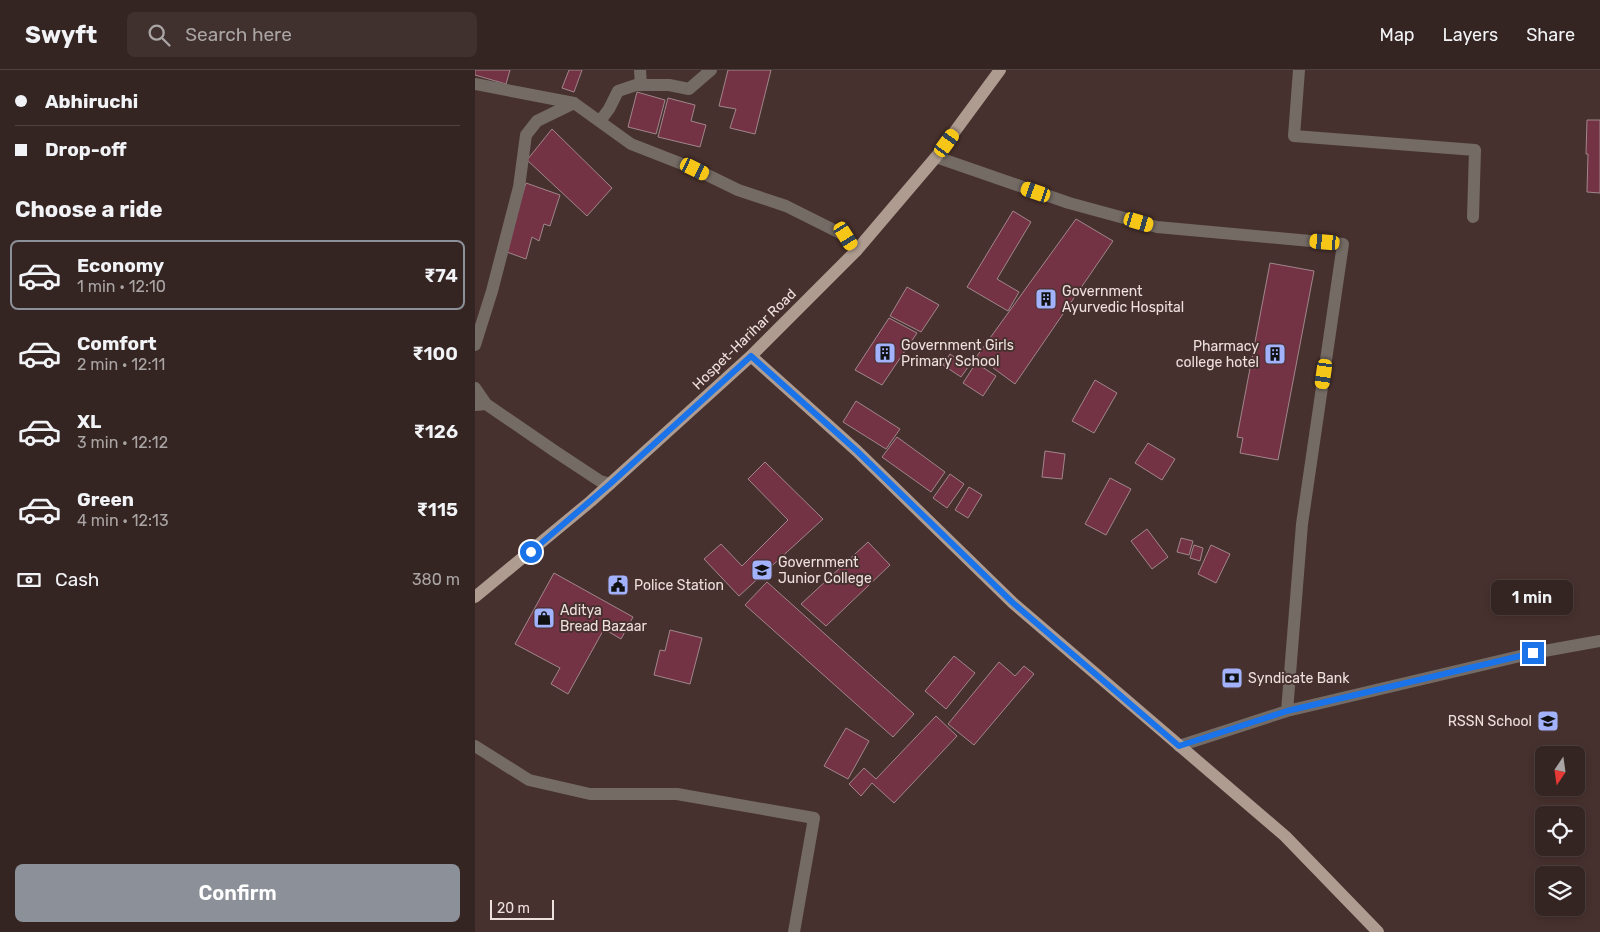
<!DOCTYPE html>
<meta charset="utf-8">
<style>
:root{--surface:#352522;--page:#40312f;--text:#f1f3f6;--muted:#aaa5a5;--line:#4f4240;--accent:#8c9099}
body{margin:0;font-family:Rubik,sans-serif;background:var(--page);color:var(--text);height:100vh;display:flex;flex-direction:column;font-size:19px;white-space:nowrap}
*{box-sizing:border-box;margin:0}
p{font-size:16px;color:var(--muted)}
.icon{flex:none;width:28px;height:28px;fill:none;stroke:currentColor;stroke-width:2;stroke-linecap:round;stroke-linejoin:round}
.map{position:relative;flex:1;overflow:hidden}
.side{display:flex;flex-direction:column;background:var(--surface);width:475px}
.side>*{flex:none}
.hud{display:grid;align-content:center;height:110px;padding:0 15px;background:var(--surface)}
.needle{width:32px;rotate:193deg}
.buttons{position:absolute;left:1060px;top:676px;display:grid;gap:10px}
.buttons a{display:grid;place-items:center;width:50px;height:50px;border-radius:8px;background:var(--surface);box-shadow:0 2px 8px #0003,0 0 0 1px var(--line);font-size:25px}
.scale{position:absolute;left:15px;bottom:12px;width:64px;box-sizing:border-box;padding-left:5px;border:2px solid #eee0dd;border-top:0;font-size:14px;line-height:18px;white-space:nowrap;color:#eee0dd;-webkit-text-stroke:4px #47312e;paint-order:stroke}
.end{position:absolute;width:22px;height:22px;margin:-11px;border:6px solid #1a73e8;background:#fff;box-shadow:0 0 0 2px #fff}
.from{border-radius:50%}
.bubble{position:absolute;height:35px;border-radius:8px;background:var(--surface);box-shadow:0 2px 8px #0003,0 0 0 1px var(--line);font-size:16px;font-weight:600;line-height:35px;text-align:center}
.car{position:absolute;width:15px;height:30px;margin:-15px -8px;border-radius:6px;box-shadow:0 0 4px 1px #0007;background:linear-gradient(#f5c518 24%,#345 0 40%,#f5c518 0 76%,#345 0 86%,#f5c518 0)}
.hud b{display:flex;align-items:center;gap:18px;height:48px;font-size:19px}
.hud b+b{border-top:1px solid var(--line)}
.hud i{width:12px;height:12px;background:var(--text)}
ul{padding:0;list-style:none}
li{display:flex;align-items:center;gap:15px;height:70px;margin:0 10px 8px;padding:0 5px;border:2px solid transparent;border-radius:8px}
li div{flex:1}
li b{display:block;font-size:19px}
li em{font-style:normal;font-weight:600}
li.active{border-color:var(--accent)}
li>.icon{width:45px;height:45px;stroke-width:1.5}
h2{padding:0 15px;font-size:22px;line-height:60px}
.pay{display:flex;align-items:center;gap:12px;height:55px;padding:0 15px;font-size:19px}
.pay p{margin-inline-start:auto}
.primary-button{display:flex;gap:10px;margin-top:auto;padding:10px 15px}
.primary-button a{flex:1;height:58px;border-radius:8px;background:var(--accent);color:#fff;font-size:20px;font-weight:600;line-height:58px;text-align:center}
header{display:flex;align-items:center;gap:30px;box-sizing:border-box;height:70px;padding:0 25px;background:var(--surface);border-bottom:1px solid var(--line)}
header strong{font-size:24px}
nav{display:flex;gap:28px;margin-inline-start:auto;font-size:18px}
.search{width:350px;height:45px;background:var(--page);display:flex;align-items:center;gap:12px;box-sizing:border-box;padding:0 18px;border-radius:8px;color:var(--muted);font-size:19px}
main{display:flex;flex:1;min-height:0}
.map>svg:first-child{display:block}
</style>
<header>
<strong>Swyft</strong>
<div class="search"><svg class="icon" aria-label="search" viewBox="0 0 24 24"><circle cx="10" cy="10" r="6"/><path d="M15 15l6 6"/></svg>Search here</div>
<nav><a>Map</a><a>Layers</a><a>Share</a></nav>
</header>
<main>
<section class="side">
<div class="hud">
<b><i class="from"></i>Abhiruchi</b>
<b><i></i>Drop-off</b>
</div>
<h2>Choose a ride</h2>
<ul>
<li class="active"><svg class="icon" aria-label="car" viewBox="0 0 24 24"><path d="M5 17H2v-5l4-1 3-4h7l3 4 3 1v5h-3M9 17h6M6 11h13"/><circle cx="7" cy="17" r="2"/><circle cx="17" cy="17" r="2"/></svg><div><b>Economy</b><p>1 min · 12:10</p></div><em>₹74</em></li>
<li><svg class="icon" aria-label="car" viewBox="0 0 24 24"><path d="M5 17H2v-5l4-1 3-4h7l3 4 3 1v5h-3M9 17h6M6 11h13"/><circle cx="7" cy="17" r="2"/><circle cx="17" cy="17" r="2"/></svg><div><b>Comfort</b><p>2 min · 12:11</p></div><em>₹100</em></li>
<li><svg class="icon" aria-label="car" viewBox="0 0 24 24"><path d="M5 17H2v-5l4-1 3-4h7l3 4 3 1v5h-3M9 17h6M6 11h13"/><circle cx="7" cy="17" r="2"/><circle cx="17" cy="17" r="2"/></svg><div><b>XL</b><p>3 min · 12:12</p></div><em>₹126</em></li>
<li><svg class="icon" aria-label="car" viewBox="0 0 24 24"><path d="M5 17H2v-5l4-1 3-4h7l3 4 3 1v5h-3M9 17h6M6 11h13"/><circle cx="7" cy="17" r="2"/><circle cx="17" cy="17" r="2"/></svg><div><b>Green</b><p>4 min · 12:13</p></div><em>₹115</em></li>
</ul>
<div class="pay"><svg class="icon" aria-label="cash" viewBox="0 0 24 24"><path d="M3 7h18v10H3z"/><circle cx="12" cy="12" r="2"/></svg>Cash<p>380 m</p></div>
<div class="primary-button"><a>Confirm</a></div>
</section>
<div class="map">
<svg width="1125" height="862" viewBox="0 0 1125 862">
<rect width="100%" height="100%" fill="#47312e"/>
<path fill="#743345" stroke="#a0868b" d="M0,0h35l-4,14 -31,-9z
M94,0h13l-8,22 -12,-4z
M253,0h43l-16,64 -25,-6 6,-19 -17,-3z
M162,22l28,8 -9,34 -28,-7z
M193,28l27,7 -4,16 15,4 -6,22 -42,-10z
M1112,50h13v73l-13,-1 1,-38h-2z
M77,59l60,59 -25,28 -60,-56z
M51,113l34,12 -10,31 -6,-2 -5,17 -7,-4 -6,22 -22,-8z
M538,141l18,11 -34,57 22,13 -11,19 -41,-24z
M601,149l37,22 -98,143 -38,-28z
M795,193l44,8 -36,189 -38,-7 3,-15 -6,-1z
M432,217l32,18 -18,27 -31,-16z
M414,248l28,15 -35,52 -27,-15z
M475,284l18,13 -7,10 -18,-12z
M501,293l20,13 -13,20 -20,-13z
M620,310l22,13 -23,40 -22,-12z
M381,331l44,28 -14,20 -43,-27z
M422,367l48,35 -14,20 -49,-35z
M673,373l27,16 -13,21 -27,-17z
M570,381l20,3 -3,25 -20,-2z
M290,392l58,57 -84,77 -35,-37 17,-15 21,22 46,-46 -40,-41z
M475,404l14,10 -17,24 -14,-10z
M635,408l21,11 -25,46 -21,-11z
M494,417l13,8 -14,23 -13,-8z
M672,459l21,28 -16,12 -21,-28z
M706,468l12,3 -4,14 -12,-3z
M393,472l22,23 -64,61 -25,-22z
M719,475l9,3 -3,13 -10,-3z
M736,475l19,9 -14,29 -18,-9z
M79,503l79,44 -12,22 -17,-10 -36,65 -17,-10 9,-16 -45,-24z
M292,512l147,132 -21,23 -148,-132z
M195,560l32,8 -12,46 -36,-9 6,-25 5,1z
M479,586l21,17 -29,36 -21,-18z
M524,592l16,14 9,-10 10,8 -60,71 -26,-21z
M461,646l21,20 -63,67 -22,-20 -11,13 -12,-12 15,-16 12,11z
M371,658l23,13 -21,38 -24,-13z"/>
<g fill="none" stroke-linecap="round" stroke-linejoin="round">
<path stroke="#746b65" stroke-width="12" d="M165,0l1,15
M824,0l-5,66 181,14 -2,67
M0,14l99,19
M125,51l9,-12 9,-18 18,-6h33l20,4 22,-19
M461,87l133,46 88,24 186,17 -41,280 -15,187 246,-58 67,-12
M0,275l17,-54 27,-104 7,-52 11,-14 37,-18 57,41 64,25 43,21 48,16 60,30 10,15
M0,318l11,16
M0,335l11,-1 70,48 44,29 10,3
M0,676l54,34 61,14h87l137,24 -20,114
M704,676l108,-35"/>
<path stroke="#af9c91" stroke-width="12" d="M276,286l106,95 156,152 272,233 93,96
M0,527l116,-96 160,-145 105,-105 80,-94 64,-87"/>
</g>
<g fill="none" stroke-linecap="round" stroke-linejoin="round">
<path stroke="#1a73e8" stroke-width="6" d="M56,482l79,-68 141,-128 106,95 156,152 166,143 108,-35 246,-58"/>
</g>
<defs>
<g id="building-square" transform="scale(1.125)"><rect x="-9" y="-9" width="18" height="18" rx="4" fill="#a2b2fd" stroke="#47312e"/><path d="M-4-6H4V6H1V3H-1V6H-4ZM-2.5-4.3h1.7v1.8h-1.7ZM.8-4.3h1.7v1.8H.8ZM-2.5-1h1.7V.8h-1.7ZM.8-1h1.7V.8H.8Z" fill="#111"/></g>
<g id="university-square" transform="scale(1.125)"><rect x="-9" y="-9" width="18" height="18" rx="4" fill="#a2b2fd" stroke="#47312e"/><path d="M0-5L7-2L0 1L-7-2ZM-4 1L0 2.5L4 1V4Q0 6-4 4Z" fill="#111"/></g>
<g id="civic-square" transform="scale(1.125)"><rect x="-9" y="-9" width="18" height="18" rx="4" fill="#a2b2fd" stroke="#47312e"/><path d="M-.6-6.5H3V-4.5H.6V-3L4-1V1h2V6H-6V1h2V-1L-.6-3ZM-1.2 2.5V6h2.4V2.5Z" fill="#111"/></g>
<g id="shop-square" transform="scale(1.125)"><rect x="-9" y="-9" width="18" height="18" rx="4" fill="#a2b2fd" stroke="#47312e"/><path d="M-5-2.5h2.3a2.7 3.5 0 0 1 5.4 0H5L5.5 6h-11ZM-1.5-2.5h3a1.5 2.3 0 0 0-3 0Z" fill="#111"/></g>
<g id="bank-square" transform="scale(1.125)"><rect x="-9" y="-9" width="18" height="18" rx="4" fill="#a2b2fd" stroke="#47312e"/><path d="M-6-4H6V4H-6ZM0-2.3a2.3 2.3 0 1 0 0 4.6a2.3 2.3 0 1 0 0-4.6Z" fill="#111"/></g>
<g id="school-square" transform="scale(1.125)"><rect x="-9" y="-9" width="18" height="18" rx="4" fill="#a2b2fd" stroke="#47312e"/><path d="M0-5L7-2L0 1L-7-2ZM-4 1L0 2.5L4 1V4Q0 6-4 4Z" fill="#111"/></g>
</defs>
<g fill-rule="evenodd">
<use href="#building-square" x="571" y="229"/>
<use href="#building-square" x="410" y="283"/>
<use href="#building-square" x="800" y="284"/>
<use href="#university-square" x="287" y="500"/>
<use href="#civic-square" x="143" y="515"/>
<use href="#shop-square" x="69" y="548"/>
<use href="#bank-square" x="757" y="608"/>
<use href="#school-square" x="1073" y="651"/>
</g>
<g text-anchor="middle" stroke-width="4" stroke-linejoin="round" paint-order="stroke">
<g font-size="14" fill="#eee0dd" stroke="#47312e" text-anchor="start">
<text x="587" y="226">Government<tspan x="587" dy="16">Ayurvedic Hospital</tspan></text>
<text x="426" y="280">Government Girls<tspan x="426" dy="16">Primary School</tspan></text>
<text x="784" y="281" text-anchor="end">Pharmacy<tspan x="784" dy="16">college hotel</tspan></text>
<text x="303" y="497">Government<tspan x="303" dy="16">Junior College</tspan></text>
<text x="159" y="520">Police Station</text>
<text x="85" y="545">Aditya<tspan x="85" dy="16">Bread Bazaar</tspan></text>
<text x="773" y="613">Syndicate Bank</text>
<text x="1057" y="656" text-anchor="end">RSSN School</text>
</g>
<g font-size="14" fill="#eee0dd" stroke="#47312e">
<text transform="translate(269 269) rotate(-44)" y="5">Hospet-Harihar Road</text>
</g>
</g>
</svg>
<div class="buttons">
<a><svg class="needle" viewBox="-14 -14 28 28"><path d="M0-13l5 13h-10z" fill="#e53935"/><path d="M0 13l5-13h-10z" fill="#aaa5a5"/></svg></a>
<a><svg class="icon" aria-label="locate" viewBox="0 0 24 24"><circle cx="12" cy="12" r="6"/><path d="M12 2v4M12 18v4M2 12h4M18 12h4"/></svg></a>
<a><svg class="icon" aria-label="layers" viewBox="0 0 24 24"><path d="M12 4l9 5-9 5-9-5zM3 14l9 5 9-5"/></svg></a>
</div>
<div class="scale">20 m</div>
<i class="end from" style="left:56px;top:482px"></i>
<i class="end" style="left:1058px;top:583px"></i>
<div class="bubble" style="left:1016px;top:510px;width:82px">1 min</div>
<i class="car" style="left:472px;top:73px;rotate:36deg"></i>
<i class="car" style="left:220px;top:99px;rotate:116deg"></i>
<i class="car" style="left:561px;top:122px;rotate:289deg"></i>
<i class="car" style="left:664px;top:152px;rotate:106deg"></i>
<i class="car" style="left:371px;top:166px;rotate:148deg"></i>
<i class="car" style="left:850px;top:172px;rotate:275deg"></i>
<i class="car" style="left:849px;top:304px;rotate:188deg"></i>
</div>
</main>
